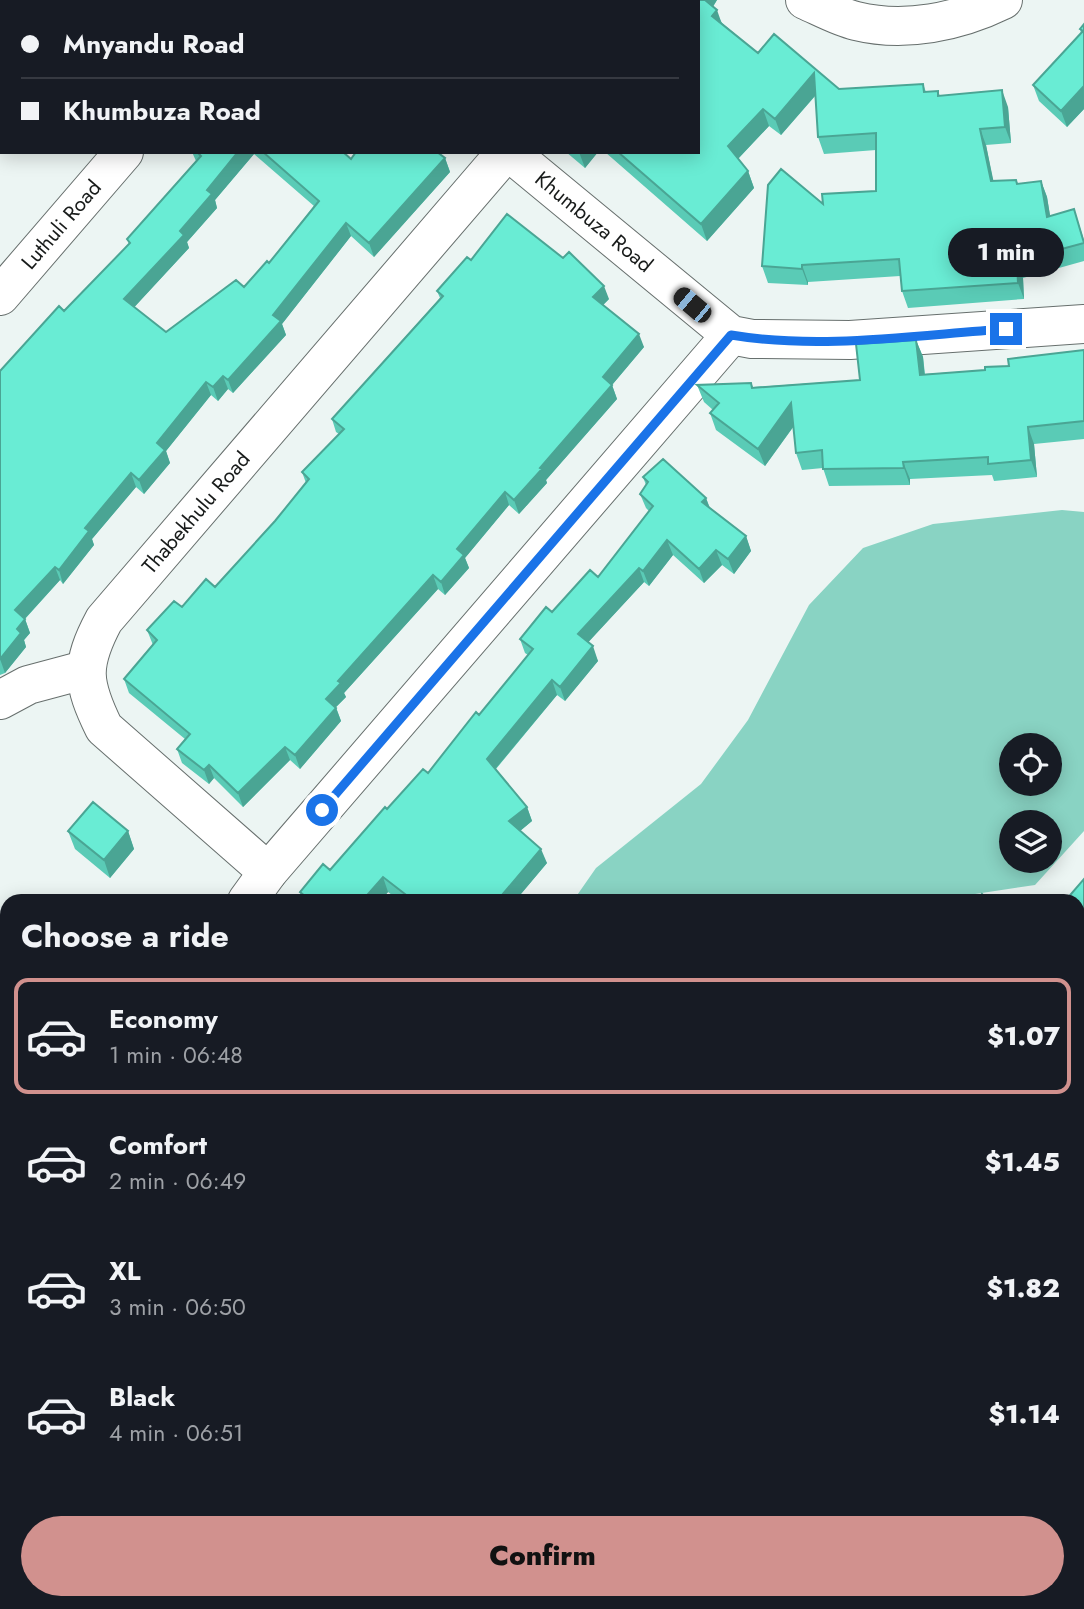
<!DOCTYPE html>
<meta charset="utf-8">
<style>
:root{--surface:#171b24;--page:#242831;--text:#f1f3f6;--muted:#9ea1a6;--line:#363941;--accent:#d1918e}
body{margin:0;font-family:Jost,sans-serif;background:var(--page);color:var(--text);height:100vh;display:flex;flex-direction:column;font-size:26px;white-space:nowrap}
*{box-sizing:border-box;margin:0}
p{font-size:23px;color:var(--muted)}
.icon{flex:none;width:38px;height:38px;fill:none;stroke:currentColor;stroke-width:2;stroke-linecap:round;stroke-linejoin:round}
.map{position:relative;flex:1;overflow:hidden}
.panel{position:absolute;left:0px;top:894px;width:1085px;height:716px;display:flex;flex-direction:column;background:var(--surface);border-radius:21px 21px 0 0;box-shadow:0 4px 18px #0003}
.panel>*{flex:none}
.hud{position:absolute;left:0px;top:0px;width:700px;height:154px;box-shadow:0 4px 18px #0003;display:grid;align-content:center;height:154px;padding:0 21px;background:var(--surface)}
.fabs{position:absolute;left:999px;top:733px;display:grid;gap:14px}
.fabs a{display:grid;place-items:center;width:63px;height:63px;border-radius:50%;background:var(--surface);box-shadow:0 4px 18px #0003;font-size:35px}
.end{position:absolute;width:32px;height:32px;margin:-16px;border:9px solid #1a73e8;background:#fff;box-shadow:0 0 0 4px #fff}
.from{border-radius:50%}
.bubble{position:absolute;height:49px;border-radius:24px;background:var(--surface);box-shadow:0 4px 18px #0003;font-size:23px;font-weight:800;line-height:49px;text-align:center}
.car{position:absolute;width:21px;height:42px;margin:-21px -10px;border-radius:9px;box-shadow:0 0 5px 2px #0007;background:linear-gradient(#222 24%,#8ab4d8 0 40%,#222 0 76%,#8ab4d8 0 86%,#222 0)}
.hud b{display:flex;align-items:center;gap:24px;height:66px;font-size:26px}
.hud b+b{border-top:2px solid var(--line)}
.hud i{width:18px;height:18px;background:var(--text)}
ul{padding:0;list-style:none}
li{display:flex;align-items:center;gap:21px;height:116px;margin:0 14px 10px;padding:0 7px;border:4px solid transparent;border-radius:14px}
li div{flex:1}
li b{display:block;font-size:26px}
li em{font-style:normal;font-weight:800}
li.current{border-color:var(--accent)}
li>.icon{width:63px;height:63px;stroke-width:1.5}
h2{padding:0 21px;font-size:32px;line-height:84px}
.primary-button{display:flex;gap:14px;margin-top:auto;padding:14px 21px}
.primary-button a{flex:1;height:80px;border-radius:42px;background:var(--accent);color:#111;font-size:28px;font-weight:800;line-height:80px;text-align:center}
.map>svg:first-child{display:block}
</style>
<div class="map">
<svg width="1084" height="1609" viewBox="0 0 1084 1609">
<rect width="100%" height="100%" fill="#ecf5f3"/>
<path fill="#89d3c3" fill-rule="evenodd" d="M1062,510l22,2v319l-49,54 -106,16h-356l23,-33 105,-84 47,-64 61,-115 54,-57 70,-24zM1012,746h38v38h-38zM1012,822h38v39h-38z"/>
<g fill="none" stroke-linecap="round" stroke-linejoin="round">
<g stroke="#676f6d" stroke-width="40">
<g id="minor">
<path d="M333,0l2,2"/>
<path d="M805,0c16,7 34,17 51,21 49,12 102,1 147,-21"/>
<path d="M255,2l1,-2"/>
<path id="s1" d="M509,152l222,183 21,4 98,1 234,-16"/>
<path id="s2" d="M0,296l124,-144"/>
<path d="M0,700l28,-15 56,-15"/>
<path id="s3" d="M268,872l-164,-144c-22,-45 -24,-63 0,-108l402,-468"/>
<path d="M247,901l21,-29 463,-537"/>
<path d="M1078,1068l6,-7"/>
<path d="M0,1410l7,1"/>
<path d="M1078,1508l6,-8"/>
<path d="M90,1609l1,-6"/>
<path d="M615,1609l5,-6"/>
<path d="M993,1609l5,-6"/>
</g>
</g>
<use href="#minor" stroke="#fff" stroke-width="38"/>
</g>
<path fill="#5acbb6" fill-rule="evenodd" d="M0,0h121v2h-119v38h-2z
M411,0h66l1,2h-66z
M534,0h183l-4,7 9,16 36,30 81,36 84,-5 3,8 12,-1 2,5 68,11 3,36 -25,2 7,36 23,-1 2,4 23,-3 6,16 3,19 24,-7 10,31v21l-61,17 1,21 -116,9 -6,-17 -2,-15 -92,6v3l-40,-2 -6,-17 61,-62 53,-13v-41l-52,4 -6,-17 -2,-42 -35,40 -12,-9 -31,33 10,12 6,17 -47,53 -102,-89h93z
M1084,24v85l-17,18 -28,-26 -6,-16 48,-52 -1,-4z
M192,152h151l8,7 94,-1 5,14 -76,85 -23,-21 -69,88 4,11 -53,58 -5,-4 -10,12 -7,-6 -45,56 4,12 -26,31 -8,-7 -44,52 2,6 -31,39 -3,-4 -35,39 5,14 -6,7 2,7 -21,26 -5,2v-304l64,-60 65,-67 -2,-5 69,-78zM254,154l60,52 -45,57 -25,24 -78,45 -32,-25 55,-59 -2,-6 30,-34 -2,-8z
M566,152h32l-13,16z
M471,260l138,39 -6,6 41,42 -32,38 5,14 -71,81 1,3 -28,31 -10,-9 -44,53 4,10 -24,27 -7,-6 -94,104 2,4 -10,10 5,14 -41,48 -10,-9 -47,47 -29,-29 -5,6 -27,-21 -5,-14 8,-10 -56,-46 -5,-14 29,-34 -6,-15 68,-43 60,-66 31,-38 -4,-11 37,-38 -3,-2 -4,-13 108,-121 -3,-7z
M916,340l7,17 2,17 60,-4 99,-20v89l-50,5 3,33 -43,4 -2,-6 -82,4v6l-81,1 -6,-18 -21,2 -6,-17 -2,-27 -29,40 -49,-36 -6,-17 3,-3 -9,-8 -7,-17 54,-2 2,4 107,-7z
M643,477l63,21 4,10 36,28 5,15 -17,23 -12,-9 -18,18 -31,-28 -24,31 -5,-4 -56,60 10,19 -33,40 -8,-6 -61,74 31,38 5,14 -12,10 27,32 -32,38h-115l-12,-9 -8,9h-77l-3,-9 30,-22 57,-61 41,-36 51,-58 49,-60 -3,-2 -5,-14 32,-27 46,-35 51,-66 -3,-3 -6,-14 6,-9z
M68,831h60l6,18 -24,29 -35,-29z
M1084,879v63l-6,-7v-34z
M1084,1544v23l-6,-16z
M495,1603h40l-5,6h-28z
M844,1603h81l-5,6h-72l1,-2z"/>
<path fill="#4aa594" d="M465,0h12l1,2h-15z
M703,0h14l-9,14z
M717,10l6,17 -11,-11z
M814,73l6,17 -39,45 -6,-16z
M1084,86v23l-17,18 -6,-16z
M1002,90l6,17 3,36 -6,-16z
M763,109l6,17 -35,37 -6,-17z
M980,129l6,16 11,53 -6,-17z
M238,152h15l1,2 -39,46 2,8 -30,34 2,6 -60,65 -5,-14 56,-68 27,-41z
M579,152h19l-13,16z
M445,158l5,14 -76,85 -5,-14z
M748,171l6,17 -47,53 -6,-17z
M1041,181l6,16 6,36 -6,-16z
M346,223l5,13 -69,88 4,11 -53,58 -5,-13 45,-65z
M1017,261l6,17 1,21 -6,-16z
M802,265l6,17v3l-6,-16z
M604,286l5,13 -11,11 -5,-13z
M639,334l5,13 -32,38 5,14 -71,81 1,3 -28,31 -5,-14 26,-32 63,-91z
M916,340l7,17 3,35 -6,-17z
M223,376l5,13 -10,12 -5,-14z
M206,382l5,13 -45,56 4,12 -26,31 -5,-14 18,-37z
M791,403l7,17 -33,46 -7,-17z
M1028,427l6,17 3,33 -6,-17z
M903,462l7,17v6l-6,-17z
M131,473l5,14 -44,52 2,6 -31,39 -4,-14 26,-42z
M505,492l4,13 -44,53 4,10 -24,27 -4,-13 16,-33z
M706,498l5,14 -9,-10z
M746,536l5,15 -17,23 -6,-15z
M667,540l6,15 -24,31 -6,-15z
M716,550l6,15 -18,18 -5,-14z
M55,567l5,13 -40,44 -5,-14z
M639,568l5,14 -61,66 -5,-14z
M433,575l5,14 -94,104 2,4 -15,15 -5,-13 12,-18z
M25,619l5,14 -6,7 2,7 -21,26 -5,-14 17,-30z
M593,646l5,15 -33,40 -5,-14z
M552,680l5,15 -65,78 -5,-14z
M336,708l5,13 -41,48 -5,-14z
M285,747l5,13 -47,47 -5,-14z
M209,765l5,13 -5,6 -5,-14z
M527,807l5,14 -18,15 -5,-15z
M128,831l6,18 -24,29 -6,-18z
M541,849l6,14 -32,38h-18z
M383,877l5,15 -8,9h-18z
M1084,1219v19l-6,7v-19z
M1084,1386v19l-6,7v-19z
M17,1603h7l-1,6h-6z
M524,1603h11l-5,6h-11z
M768,1603h15l-4,6h-16z
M900,1603h9l2,6h-16z
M913,1603h12l-5,6h-5z"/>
<path fill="#69ecd4" stroke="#4aa594" stroke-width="2" d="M0,0h84l-6,2h-76v19h-2z
M421,0h44l-2,2h-40z
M534,0h171l12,10 -5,6 46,37 16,-19 65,55 84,-5 1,8 14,-1v5l64,-6 3,37 -25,2 11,52 25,-1 1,4 24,-3 6,36 27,-8 10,34 -67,18 1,22 -116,8 -3,-32 -97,6v4l-40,-3 6,-81 13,-16 42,35 -1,-10 54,-3v-58l-58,4 -4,-64 -39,46 -12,-10 -35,37 20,25 -47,53 -83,-72h80v-150h-166z
M1084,24v62l-23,25 -28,-26 50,-54 -3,-2z
M197,152h41l-31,38 5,4 -32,37 4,4 -60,64 42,33 70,-52 8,7 23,-26 2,2 50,-62 -56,-49h80l8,7 5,-7h81l8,6 -76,85 -23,-20 -73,92 8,6 -53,59 -5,-4 -10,11 -7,-5 -49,61 8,7 -26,30 -8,-7 -46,55 4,3 -30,39 -4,-3 -40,43 10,9 -8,10 4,4 -21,26v-288l59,-65 5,5 66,-68 -3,-4 74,-83z
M507,214l56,44 6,-6 35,34 -11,11 46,37 -36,43 9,8 -72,83 2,1 -28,31 -9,-8 -48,57 7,6 -23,27 -8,-7 -95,106 3,2 -15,16 10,9 -41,47 -10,-8 -47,46 -29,-28 -5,5 -27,-21 13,-15 -66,-55 33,-39 -10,-10 27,-29 8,6 24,-28 9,8 60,-66 34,-42 -7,-7 42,-43 -12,-10 111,-123 -6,-5 30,-34 4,3z
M916,340l4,35 65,-5v-3l24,-1 -1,-7 76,-9v71l-56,6 3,33 -43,4v-7l-85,5 1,6 -81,1 -1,-19 -26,3 -5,-50 -33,46 -48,-36 9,-10 -22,-18 54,-2 1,5 108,-8 -4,-36z
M663,459l43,39 -4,4 44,34 -18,23 -12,-9 -17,19 -32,-29 -24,31 -4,-3 -61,66 15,12 -33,41 -8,-7 -65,79 40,48 -18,14 32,28 -44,52h-83l-31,-24 -21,24h-51l-11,-9 23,-28 7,6 55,-63 2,2 36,-40 5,4 48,-61 3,3 54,-66 -13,-10 26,-32 6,5 38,-42 8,7 55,-71 -13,-12 8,-12 -5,-5z
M93,802l35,29 -24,29 -36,-29z
M1084,879v53l-6,-7v-24h-13z
M982,894l8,7h-14z
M1084,1122v97l-6,7v-97z
M1082,1277l2,2v107l-6,7v-112z
M0,1456l7,1v146h10v6h-17z
M1084,1544v12l-6,-5z
M1084,1569v40h-34l5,-6h23v-27z
M114,1603h291l15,1 -1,5h-305z
M502,1603h22l-5,6h-10z
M684,1603h84l-5,6h-84z
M853,1603h47l-5,6h-48z"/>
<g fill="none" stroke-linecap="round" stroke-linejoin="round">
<path stroke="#1a73e8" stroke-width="9" d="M322,810l409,-475c89,15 185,0 275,-6"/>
</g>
<g text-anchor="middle" stroke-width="5" stroke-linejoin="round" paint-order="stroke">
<g font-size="21" fill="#181b1a" stroke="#fff">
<text dy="7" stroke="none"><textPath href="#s1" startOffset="110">Khumbuza Road</textPath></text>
<text dy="7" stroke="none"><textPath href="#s2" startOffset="94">Luthuli Road</textPath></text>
<text dy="7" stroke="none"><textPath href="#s3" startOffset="474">Thabekhulu Road</textPath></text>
</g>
</g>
</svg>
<div class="fabs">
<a><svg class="icon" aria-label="locate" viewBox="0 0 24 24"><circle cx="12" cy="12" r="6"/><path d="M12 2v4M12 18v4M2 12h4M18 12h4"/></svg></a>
<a><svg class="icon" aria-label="layers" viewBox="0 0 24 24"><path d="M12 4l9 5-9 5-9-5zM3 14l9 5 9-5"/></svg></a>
</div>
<i class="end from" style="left:322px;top:810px"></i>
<i class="end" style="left:1006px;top:329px"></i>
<div class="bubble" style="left:948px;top:228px;width:116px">1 min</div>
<i class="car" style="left:692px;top:305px;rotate:310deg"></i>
<div class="hud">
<b><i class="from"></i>Mnyandu Road</b>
<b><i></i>Khumbuza Road</b>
</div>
<section class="panel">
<h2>Choose a ride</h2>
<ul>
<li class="current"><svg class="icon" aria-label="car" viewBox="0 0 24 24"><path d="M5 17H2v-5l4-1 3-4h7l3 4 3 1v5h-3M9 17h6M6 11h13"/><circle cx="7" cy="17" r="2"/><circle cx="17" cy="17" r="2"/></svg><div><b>Economy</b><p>1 min · 06:48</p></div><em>$1.07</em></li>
<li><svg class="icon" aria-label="car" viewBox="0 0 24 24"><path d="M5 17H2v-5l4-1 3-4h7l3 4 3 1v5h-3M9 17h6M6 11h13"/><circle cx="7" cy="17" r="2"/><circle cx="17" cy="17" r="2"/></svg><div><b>Comfort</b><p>2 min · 06:49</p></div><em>$1.45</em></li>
<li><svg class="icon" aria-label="car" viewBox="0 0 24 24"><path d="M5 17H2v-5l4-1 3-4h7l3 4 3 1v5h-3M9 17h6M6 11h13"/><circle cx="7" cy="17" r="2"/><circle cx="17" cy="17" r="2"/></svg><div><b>XL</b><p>3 min · 06:50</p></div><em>$1.82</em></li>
<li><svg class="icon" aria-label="car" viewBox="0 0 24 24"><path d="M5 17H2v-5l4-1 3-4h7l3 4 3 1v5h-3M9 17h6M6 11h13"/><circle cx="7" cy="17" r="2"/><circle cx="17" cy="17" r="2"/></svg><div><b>Black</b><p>4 min · 06:51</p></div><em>$1.14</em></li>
</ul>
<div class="primary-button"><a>Confirm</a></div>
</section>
</div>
